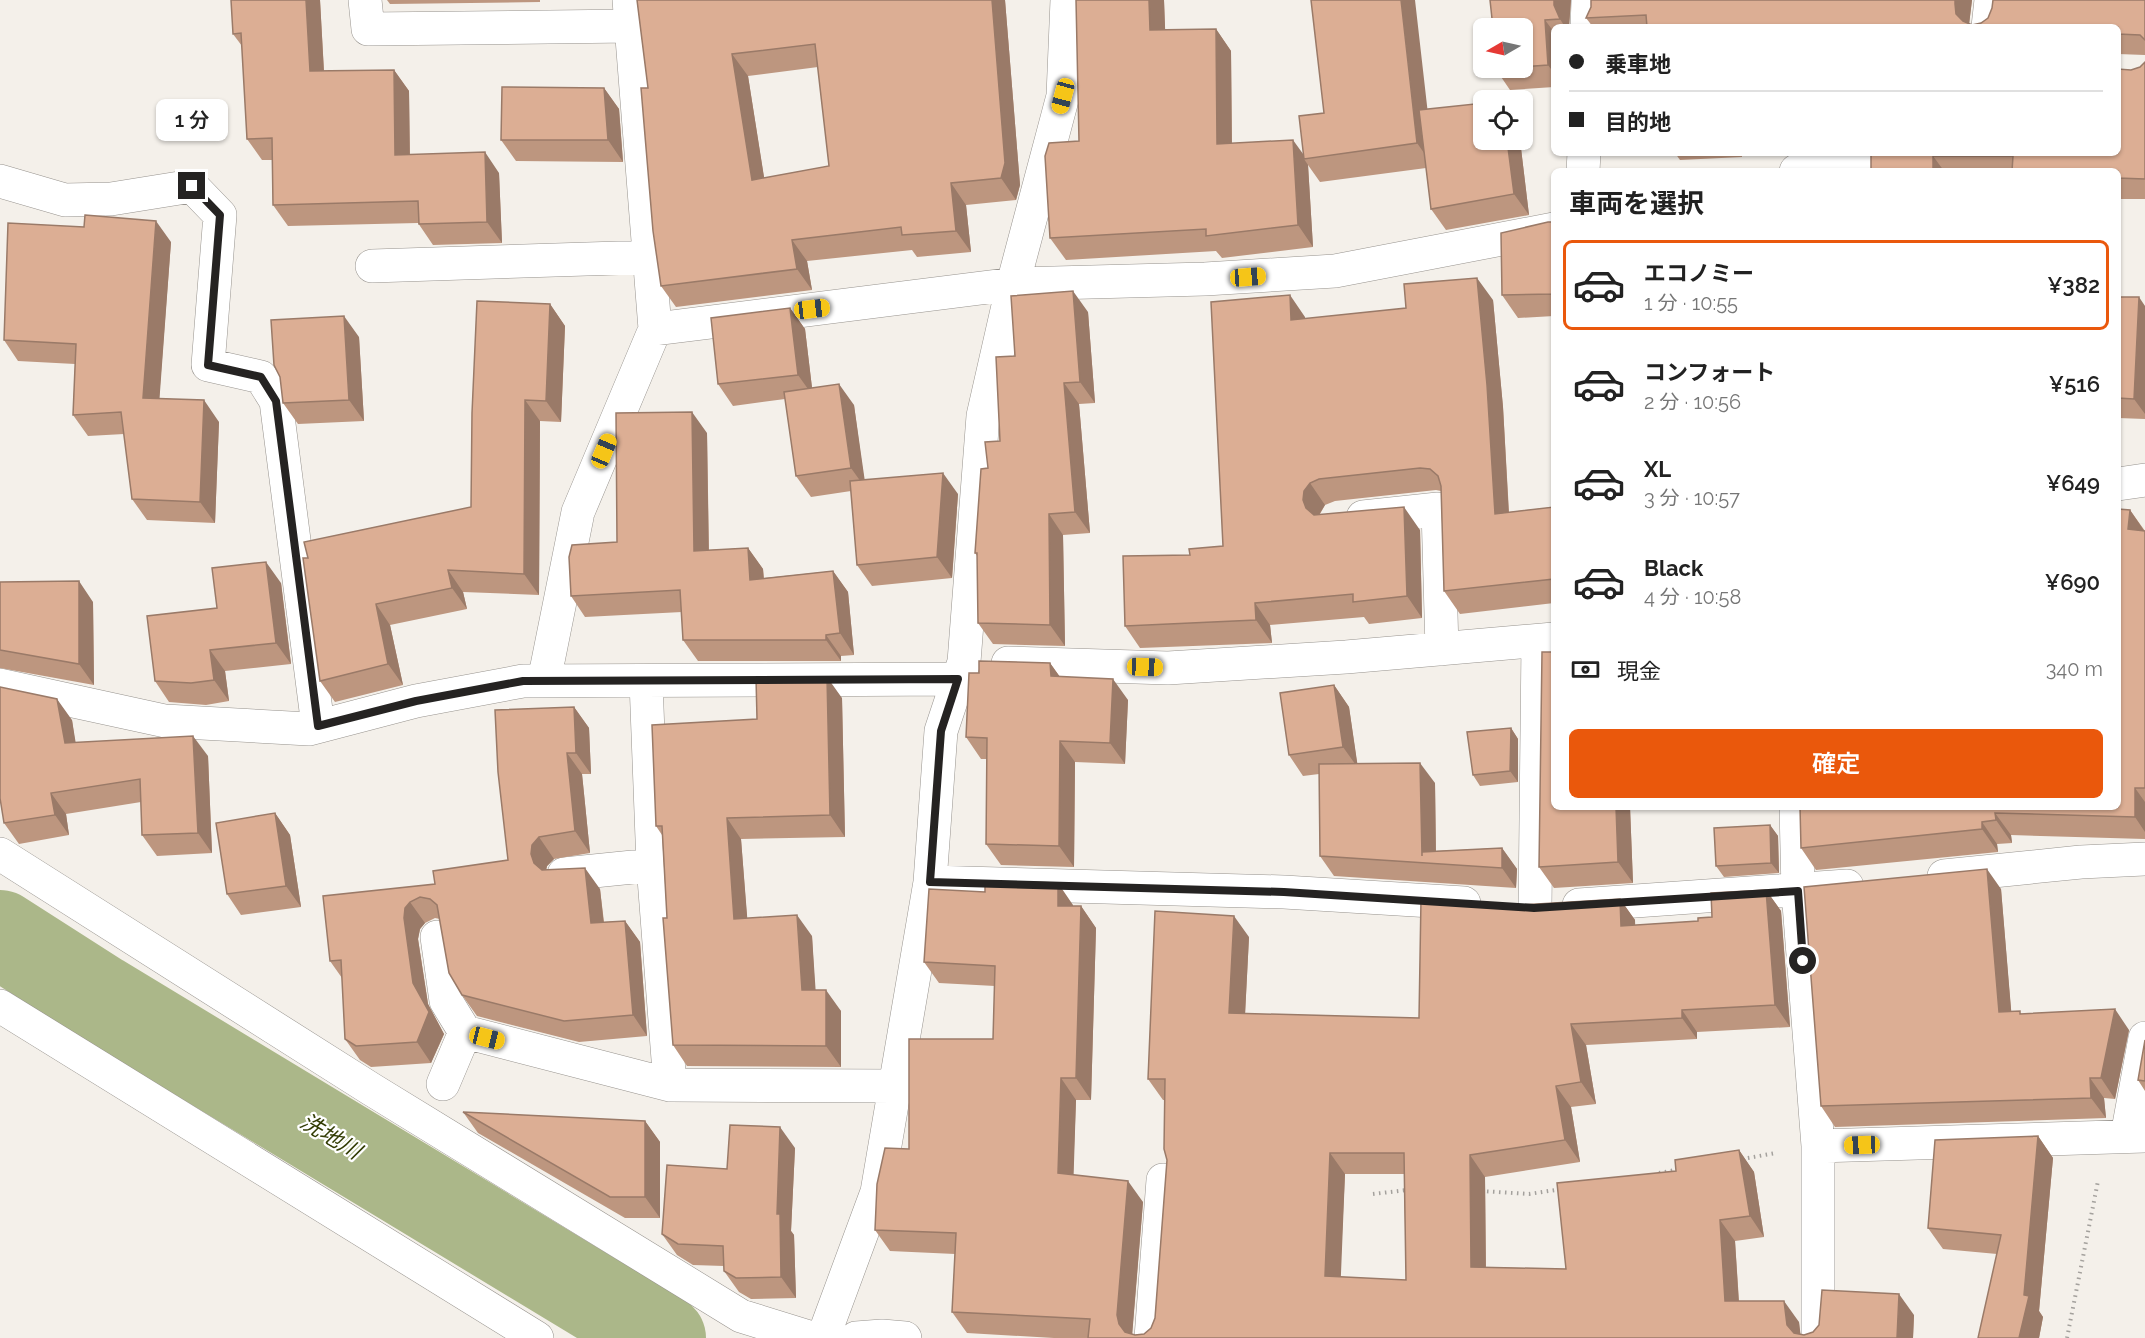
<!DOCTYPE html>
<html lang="ja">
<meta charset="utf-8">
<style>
:root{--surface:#fff;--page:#f6f6f6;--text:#222;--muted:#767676;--line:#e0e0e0;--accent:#ea580c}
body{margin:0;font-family:Raleway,"Noto Sans JP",sans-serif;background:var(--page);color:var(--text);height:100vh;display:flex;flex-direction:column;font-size:22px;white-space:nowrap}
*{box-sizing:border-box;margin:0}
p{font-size:20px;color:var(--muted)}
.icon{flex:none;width:33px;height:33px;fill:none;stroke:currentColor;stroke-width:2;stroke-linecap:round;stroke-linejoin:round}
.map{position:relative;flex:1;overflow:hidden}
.panel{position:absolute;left:1551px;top:168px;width:570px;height:642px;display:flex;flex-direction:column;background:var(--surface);border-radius:9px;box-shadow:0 2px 4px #0004}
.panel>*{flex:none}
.banner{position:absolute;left:1551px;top:24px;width:570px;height:132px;border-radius:9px;box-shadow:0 2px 4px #0004;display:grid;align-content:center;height:132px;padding:0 18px;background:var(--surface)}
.needle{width:39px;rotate:261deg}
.fabs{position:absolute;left:1473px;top:18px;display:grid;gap:12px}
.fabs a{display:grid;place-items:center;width:60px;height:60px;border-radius:9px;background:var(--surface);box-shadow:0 2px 4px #0004;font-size:30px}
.end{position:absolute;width:27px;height:27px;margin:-14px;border:8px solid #252322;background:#fff;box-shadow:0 0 0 3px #fff}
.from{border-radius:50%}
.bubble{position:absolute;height:42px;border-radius:9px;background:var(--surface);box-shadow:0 2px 4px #0004;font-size:20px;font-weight:600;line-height:42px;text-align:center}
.car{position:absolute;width:18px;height:36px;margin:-18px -9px;border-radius:8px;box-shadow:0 0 4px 2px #0007;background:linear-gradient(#f5c518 24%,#345 0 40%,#f5c518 0 76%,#345 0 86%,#f5c518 0)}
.banner b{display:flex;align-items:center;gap:21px;height:57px;font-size:22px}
.banner b+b{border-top:2px solid var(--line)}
.banner i{width:15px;height:15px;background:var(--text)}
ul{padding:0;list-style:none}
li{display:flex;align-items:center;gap:18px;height:90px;margin:0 12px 9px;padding:0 6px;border:3px solid transparent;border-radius:9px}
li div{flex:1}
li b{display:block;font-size:22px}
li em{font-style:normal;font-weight:600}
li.active{border-color:var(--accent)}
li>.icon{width:54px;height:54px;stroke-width:1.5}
h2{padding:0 18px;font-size:27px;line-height:72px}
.pay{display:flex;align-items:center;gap:15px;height:66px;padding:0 18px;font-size:22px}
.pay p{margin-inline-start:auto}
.button{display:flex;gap:12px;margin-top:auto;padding:12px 18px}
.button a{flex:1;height:69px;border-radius:9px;background:var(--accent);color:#fff;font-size:24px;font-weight:600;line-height:69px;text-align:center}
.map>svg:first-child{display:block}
</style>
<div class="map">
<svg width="2145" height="1338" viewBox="0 0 2145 1338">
<rect width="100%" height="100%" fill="#f4f0ea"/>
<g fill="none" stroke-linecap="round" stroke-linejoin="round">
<path stroke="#abb789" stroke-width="88" d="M0,934l100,64 562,340"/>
<g stroke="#97938e" stroke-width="34">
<path id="minor" d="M365,0l3,29 263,-3
M1587,27l1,-27
M1988,27l3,-27
M1583,171l1,-18
M1796,171l73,-18
M0,181l65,19 46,-1 81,-13 28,29 -12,150 53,12 15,24 42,325
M372,266l278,-9
M655,329l358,-45 192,-5 130,-8 219,-42
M2118,484l27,-4
M1363,517l75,-8 4,140
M1008,663l160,5 178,-11 208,-18
M544,681l34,-169 77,-183 -26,-329
M646,681l7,184 17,220
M0,685l165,36 144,8 107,-28 107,-20 435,-2
M1796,807l2,84 20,255
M0,854l371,235 370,227 71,22
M564,874l89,-9
M1944,876l137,-14 64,-3
M930,882l354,10 180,11
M1579,905l268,-19
M1535,908l3,-265
M437,937l9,64 19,31 205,53 226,1
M0,1006l537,332
M443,1084l22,-52
M2127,1136l18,-98
M823,1338l54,-146 53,-310 11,-151 23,-69 19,-246 30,-132 50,-188 4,-96
M856,1338l26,-2 23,2
M1151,1338l12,-158
M1818,1338v-192l327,-10"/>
</g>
<path stroke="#a4a19d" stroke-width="4" stroke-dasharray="1.5 4.5" stroke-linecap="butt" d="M1742,1159l34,-6
M1659,1173l22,-4
M1481,1191l48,3 33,-5
M1373,1194l34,-4
M2067,1338l31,-157"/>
<use href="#minor" stroke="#fff" stroke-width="33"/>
</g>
<path fill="#bd967f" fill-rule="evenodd" d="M320,0l4,71 70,-1 15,21 1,64 89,18 3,70 -69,2 -15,-22 -130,3 -15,-21 -1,-45h-10l-15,-21 -5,-93 -9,-12z
M387,0h153v2l-150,2z
M637,0h368l15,185 -4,15 -50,5 5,47 -54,5 -5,-7 -105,11 5,29 -136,17 -15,-21 -13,-198zM818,67l11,99 -65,12 -16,-102z
M1076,0h88l1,30 51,-1 15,22 1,92 71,12 124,-45 57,30h36l9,75 -83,15 -15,-21 -5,-41 -106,14 -12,-17 5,82 -91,11 -6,-7 -150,9 -16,-22 29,-97z
M1571,0l-2,27h-15v60l-44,3 -15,-22h27v-40z
M1591,0h381l-3,24 3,1 173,-25v55l-27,-1v-27h-525l-7,-9 5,-11z
M2145,62v137h-27v-28h-247v-18h247l13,-83 9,-3z
M604,88l15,21 4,53 -107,-1 -15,-21z
M1675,153h67v4l-62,3z
M1554,222v94l-36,2 -16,-23z
M171,242l-12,157 60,23 -4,101 -68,-3 -15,-21 -8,-65 -36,2 -15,-21 2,-51 -57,-3 -14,-21z
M2118,297l27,9v113l-27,-1z
M1493,300l10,107 6,105 45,-5v96l-94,11 -16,-23 -3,-100 -5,-1 -101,11 -10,4 -5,9 100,16 2,88 -53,6 -5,-7 -94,8 2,18 -132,5 -15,-22 65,-71 33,-9 82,-229v2z
M550,304l15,22 -4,96 -21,-1 -1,174 -76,-3 4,17 -77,16 13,60 -68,17 -15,-21 -12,-123 163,-51z
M790,308l15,21 7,59 42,17 10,75 94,14 -6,84 -80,8 -15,-21 -6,-74 -40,6 -15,-21 -11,-77 -52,7 -15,-22z
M1088,312l7,91 -16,1 11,129 -27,2 2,111 -72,-2 -15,-21v-66l-3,-4 25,-112 15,-85z
M359,337l5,84 -66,3 -15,-21z
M707,433l2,117 39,-2 15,21 1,9 69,-7 15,21 6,63 -13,1v5h-143l-15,-21 -1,-28 -97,5 -14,-21 46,-54z
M2130,510l15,21v308l-134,-4 1,8 -15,1 1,8 -182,18 -15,-22 -1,-41h318z
M0,582l93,20 1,83 -94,-17z
M281,583l10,81 -66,7 4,30 -23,4 -37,-3 -14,-21 62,-73z
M1050,663l10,14 68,23 -3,64 -50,-2 -1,105 -73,-2 -15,-21 1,-85h-6l-15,-22 13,-64z
M1334,685l15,22 8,56 78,20 1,68 66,-3 15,21 -1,19 -182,-12 -14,-20 -1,-82 -16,2 -14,-21z
M842,698l3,139 -104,2 6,79 65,18 3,54 26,21v56l-154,-1 -14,-21 -6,-127 -5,-83 -6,-9 101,-107z
M574,707l15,21 2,46h-9l8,79 -36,6 -7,7 -1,4 54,19 4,33 21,-1 15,21 7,94 -68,6 -102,-26 -15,-21 -22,-76 -5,-1 -10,5 -5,6 -2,10 10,65 16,30 -13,29 -60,4 -11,-7 -15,-21 -3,-61 -12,-17 105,-77 73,-24z
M72,720l3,22 133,14 4,97 -55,3 -15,-21 -1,-33 -75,12 3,21 -50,9 -15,-21z
M1511,728l7,11v43l-38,4 -7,-11z
M1554,807h76l3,76 -79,5 -15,-21z
M275,813l15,22 11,72 -60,8 -14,-21z
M1770,825l8,11 1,37 -55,4 -8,-11z
M2001,889l10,122 11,3 107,16 -14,69 -11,-1 2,20 -271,9 -14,-21z
M1766,890l15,21 9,116 -93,5v7l-111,6 10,59 -25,3 9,55 -95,15 1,90 80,2 110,-98 63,-21 15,22 10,65 -29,4 4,60 60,21 1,13h4l110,-20 -1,23h-859l-87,-5 -15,-21 3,-58 -65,-3 -15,-21 34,-81 84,-110 2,-53 -56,-3 -15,-21 149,-57v1h8l15,22 -5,172h-15l-3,75 70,27 -11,132 3,1 9,-1 7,-6 4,-10 12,-158 -3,-60h-1l-15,-21 101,-142 -4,77 174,4 102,-113 99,-6 15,21v5l63,-4 14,-4zM1345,1174h59l2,106 -66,-3z
M2145,1040v51l-7,-11z
M463,1112l182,9 15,21v76h-35l-147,-85z
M2038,1136l15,22 -14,153 4,6 -4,21h-61l19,-84 -54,-5 -15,-21z
M795,1148l-4,83 3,4 2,63 -45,1 -12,-7 -15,-21v-5l-31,-1 -16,-10 -15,-21 65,-65z"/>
<path fill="#9a7a68" d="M306,0h14l5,92 -15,-21z
M992,0h13l15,185 -4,15 -15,-22z
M1149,0h15l2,52 -16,-22z
M1401,0h14l19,167 -17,-24z
M1554,0h17l-2,27h-4l-5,-8 -6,-14z
M1955,0h17l-3,25 -3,2 -10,-13 -1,-10z
M1545,20l9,12v41l-6,-8z
M1216,29l15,22 1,115 -15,-22z
M732,54l16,22 20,126 -16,-22z
M394,70l15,21 1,85 -15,-21z
M604,88l15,21 4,53 -15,-22z
M1293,140l13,18 -2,1 4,6 5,82 -15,-22z
M1507,140h13l9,75 -15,-21z
M485,152l14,21 3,70 -15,-21z
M1933,156l11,15h-11z
M951,183l15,22 5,47 -15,-21z
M156,221l15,21 -13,177 -15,-21z
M792,240l15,21 5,29 -15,-21z
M1477,278l16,22 10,107 7,129 -15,-22z
M1073,291l15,21 7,91 -15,-21z
M1290,295l15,22 2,26 -16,-23z
M2139,297l6,9v108l-11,-15z
M550,304l15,22 -4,96 -15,-21z
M790,308l15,21 8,67 -15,-21z
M344,316l15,21 5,84 -15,-21z
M1064,383l15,21 11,129 -15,-21z
M839,384l15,21 12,84 -15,-21z
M204,400l15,22 -4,101 -15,-21z
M525,400l15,21 -1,174 -15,-21z
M692,412l15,21 2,139 -15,-21z
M943,473l15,21 -6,84 -15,-21z
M1310,483l15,22 -5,8 -2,10 -12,-15 -3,-8 1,-9z
M1404,507l16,23 2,88 -15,-22z
M2130,510l15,22 -17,-3z
M1049,514l14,21 2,111 -15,-21z
M748,548l15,21 2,32 -15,-21z
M266,562l15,21 10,81 -15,-21z
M448,570l15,22 4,17 -15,-21z
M833,571l15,21 6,63 -14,-22z
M79,581l14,21 1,83 -15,-21z
M1255,603l15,22 2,18 -16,-23z
M376,604l14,21 13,60 -15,-21z
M826,635l15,21v5l-15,-21z
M210,650l15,21 4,30 -15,-21z
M1050,663l15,21 -14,-8z
M827,677l15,21 3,139 -15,-22z
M1113,679l15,21 -3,64 -15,-21z
M1334,685l15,22 9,61 -15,-21z
M57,699l15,21 7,43 -14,-20z
M574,707l15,21 2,46 -15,-21z
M1511,728l7,11v43l-8,-11z
M193,736l15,20 4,97 -14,-20z
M1060,741l15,21 -1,105 -15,-21z
M567,753l15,21 8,79 -15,-22z
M1420,763l15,20 1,81 -14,-8z
M2135,788l10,14v30l-10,-15z
M51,793l15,21 3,21 -14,-20z
M1616,807h14l3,76 -15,-21z
M275,813l15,22 11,72 -15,-21z
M1995,813l16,22 1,8 -16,-23z
M727,818l14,21 8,101 -15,-21z
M1982,822l15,22 1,8 -16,-23z
M1770,825l8,11 1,37 -8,-10z
M539,837l15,22 -7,7 -2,9 -11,-12 -3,-9 1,-9z
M1502,848l15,21 -1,19 -14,-20z
M585,868l15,21 6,55 -15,-21z
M1987,869l14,20 12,143 -14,-20z
M1058,883l15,22v22l-15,-21z
M1766,890l15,21 9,116 -15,-22z
M1620,899l15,21 1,27 -15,-21z
M410,902l15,21 -5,6 -2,10 10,65 16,30 -13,29 -14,-21 -4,-59 -9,-65 1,-10z
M1081,906l15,22 -5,172 -15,-22z
M797,915l15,21 5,75 -15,-21z
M1234,916l15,21 -5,98 -15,-22z
M625,921l15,21 7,94 -14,-21z
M826,990l15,21v56l-15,-21z
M2115,1009l14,21 -14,69 -14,-21z
M1682,1010l15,22v7l-15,-21z
M1571,1024l15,21 10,59 -15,-22z
M1061,1078l15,22 -3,94 -15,-21z
M2090,1078l14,20 2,20 -15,-20z
M1556,1086l15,21 9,55 -15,-22z
M645,1121l15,21v76l-15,-21z
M780,1127l15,21 -4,83 3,4 2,63 -15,-21 -4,-63z
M2038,1136l15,22 -14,153 4,6 -4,21h-20l5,-43z
M1739,1150l15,22 10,65 -14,-21z
M1330,1153l15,21 -5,124 -15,-22z
M1470,1155l15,22 1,111 -15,-21z
M1128,1181l15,21 -11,135 -3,1 -10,-14 -2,-9z
M1720,1220l15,21 5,81 -15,-21z
M1899,1294l15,21 -1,23h-16z
M1784,1301l15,21 2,16h-6l-8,-13z"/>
<path fill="#dcae94" stroke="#9a7a68" stroke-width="1.5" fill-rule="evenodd" d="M231,0h75l4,71 84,-1 1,85 90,-3 2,70 -68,2 -1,-23 -145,4 -1,-67 -25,1 -6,-106 -8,1z
M637,0h355l13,163 -4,15 -50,5 5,48 -54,4 -1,-8 -109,13 5,29 -136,17 -8,-55 -12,-143h7zM815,44l14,122 -77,14 -20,-126z
M1076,0h73l1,30 66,-1 1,115 76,-4 5,85 -92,11v-7l-156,9 -5,-82 4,-13 30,-2z
M1311,0h90l16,143 -113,16 -5,-43 25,-3z
M1490,0h64v5l6,14 -15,1 3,45 -26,2v-39h-29z
M1591,0h364v4l1,10 7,7 9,4 9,-2 7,-5 4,-10 1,-8h152v40l-5,-5 -22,-1v-7h-471l-1,-12 -60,3 5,-11z
M2145,62v117l-27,-1v-7h-106l1,-15h-80v15h-62v-18h247v-84l13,1 9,-3z
M502,87l102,1 4,52h-107z
M1484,103v37h23l7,54 -83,15 -12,-99z
M85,215l71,6 -13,177 61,2 -4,102 -68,-3 -11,-87 -48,3 3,-71 -72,-4 4,-117 76,4z
M1548,222h6v72l-52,1 -1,-62z
M1477,278l10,107 8,129 59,-7v72l-110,12 -3,-105 -3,-10 -8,-7 -10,-1 -101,11 -9,4 -6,8 -1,9 3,8 8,7 90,-8 3,89 -54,6v-8l-98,9 1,17 -131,6 -2,-70 67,-1 -1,-6 34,-3 -12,-244 79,-7 1,25 115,-12 -2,-24z
M1073,291l7,91 -16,1 11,129 -26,2 1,111 -72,-2 -1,-70h-2l6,-84 7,-1 -3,-26 15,-1 -4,-84 19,-1 -4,-60z
M2118,297h21l-5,102 -16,-1z
M477,301l73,3 -4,97 -21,-1 -1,174 -76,-4 4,18 -76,16 12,60 -68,17 -17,-123h5l-4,-16 167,-35 1,-94z
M790,308l8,67 -80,9 -7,-66z
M344,316l5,84 -66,3 -3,-26 -6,-12 -3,-45z
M839,384l12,84 -55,8 -12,-84z
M692,412l2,139 54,-3 2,32 83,-9 7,62 -14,2v5h-143l-3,-50 -109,6 -2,-39 3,-12 45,-3 -1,-129z
M943,473l-6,84 -80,8 -7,-84z
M2118,509l12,1 -2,19 17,2v257h-10v29l-140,-4 1,7 -14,2v7l-181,19 -1,-41h318z
M266,562l10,81 -66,7 4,30 -23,3 -36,-2 -8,-65 70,-8 -5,-40z
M79,581v83l-79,-14v-68z
M1542,652h12v155h62l2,55 -79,5z
M979,661l71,2 1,13 62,3 -3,64 -50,-2 -1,105 -73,-2 1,-106 -21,-1 3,-64h10z
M827,677l3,138 -103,3 7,101 63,-4 5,75h24v56l-153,-1 -10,-127h4l-5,-92h-6l-4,-101 105,-6 -1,-41z
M1334,685l9,62 -54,8 -9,-62z
M0,687l57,12 8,44 128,-7 5,97 -56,2 -2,-56 -89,14 4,22 -51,8 -4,-25z
M574,707l2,46h-9l8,78 -36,6 -7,8 -1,9 3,9 8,7 43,-2 6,55 34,-2 8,94 -69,6 -102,-26 -13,-22 -12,-68 -7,-6 -10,-2 -10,5 -5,6 -1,10 9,65 16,29 -12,30 -61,4 -11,-7 -4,-79 -11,1 -7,-65 112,-12 -2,-13 75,-11 -10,-88 -3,-62z
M1511,728l-1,43 -37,4 -6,-43z
M1420,763l2,93v-4l80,-4v20l-182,-12 -1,-92z
M275,813l11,73 -59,8 -11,-71z
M1770,825l1,38 -55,3 -2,-38z
M1987,869l12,143 21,-1v3l95,-5 -14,69h-11l1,20 -270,8 -17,-219z
M985,881l73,2v23h23l-5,172h-15l-3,95 70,8 -11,134 2,9 6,8 10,3 9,-1 7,-6 4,-10 12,-158 -3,-11 1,-70h-17l7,-168 79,5 -5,97 190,5 2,-119 100,6 99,-6 1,27 77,-5v-3l14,-1 -1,-24 55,-3 9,115 -93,5v8l-111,6 10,58 -25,4 9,54 -95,15 1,112 95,2 -9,-86 119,-12 -1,-11 64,-10 11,66 -30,4 5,81h59l3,24 7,8 10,2 9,-3 6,-7 3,-35 77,4 -2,44h-809l2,-19 -138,-7 4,-79 -81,-3 2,-46 8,-36 24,1v-110h84l2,-73 -71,-4 5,-73 56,3zM1330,1153h74l2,127 -81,-4z
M2145,1040v41l-7,-1z
M463,1112l182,9v76h-35z
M730,1125l50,2 -3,87h3l1,63 -45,1 -12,-7 -1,-25 -45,-2 -16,-10 5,-69 60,4z
M2038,1136l-14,159 5,1 -10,42h-41l23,-103 -73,-7 7,-88z"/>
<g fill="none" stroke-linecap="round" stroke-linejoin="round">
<path stroke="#252322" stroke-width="8" d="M192,186l28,29 -12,150 53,12 15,24 42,325 98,-25 107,-20 435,-2 -17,52 -11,151 354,10 250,16 264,-17 5,70"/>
</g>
<g text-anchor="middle" stroke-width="4.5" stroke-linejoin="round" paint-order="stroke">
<g font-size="22" font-style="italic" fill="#333d05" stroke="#fff">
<text transform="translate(331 1136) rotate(31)" y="8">洗地川</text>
</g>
</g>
</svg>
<div class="fabs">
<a><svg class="needle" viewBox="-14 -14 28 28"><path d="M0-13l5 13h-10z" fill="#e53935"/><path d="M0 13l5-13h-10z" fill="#767676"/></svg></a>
<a><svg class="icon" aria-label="locate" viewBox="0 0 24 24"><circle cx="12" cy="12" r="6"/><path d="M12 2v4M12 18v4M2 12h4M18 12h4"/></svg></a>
</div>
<i class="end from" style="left:1803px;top:961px"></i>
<i class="end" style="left:192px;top:186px"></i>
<div class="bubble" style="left:156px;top:99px;width:72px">1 分</div>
<i class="car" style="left:1063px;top:96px;rotate:195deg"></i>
<i class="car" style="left:1248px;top:277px;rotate:86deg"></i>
<i class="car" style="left:812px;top:309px;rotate:83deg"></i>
<i class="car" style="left:604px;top:451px;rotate:23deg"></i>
<i class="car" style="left:1145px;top:667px;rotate:92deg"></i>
<i class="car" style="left:487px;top:1038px;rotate:104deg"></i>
<i class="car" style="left:1862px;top:1145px;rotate:268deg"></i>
<div class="banner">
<b><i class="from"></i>乗車地</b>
<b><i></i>目的地</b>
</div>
<section class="panel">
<h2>車両を選択</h2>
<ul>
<li class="active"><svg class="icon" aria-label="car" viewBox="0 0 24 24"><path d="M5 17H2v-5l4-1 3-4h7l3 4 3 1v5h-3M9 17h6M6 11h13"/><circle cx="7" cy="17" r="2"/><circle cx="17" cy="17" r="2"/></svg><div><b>エコノミー</b><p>1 分 · 10:55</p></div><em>¥382</em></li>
<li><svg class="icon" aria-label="car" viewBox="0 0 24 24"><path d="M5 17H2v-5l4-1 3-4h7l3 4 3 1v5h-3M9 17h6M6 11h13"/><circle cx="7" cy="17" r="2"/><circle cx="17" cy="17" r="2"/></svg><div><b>コンフォート</b><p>2 分 · 10:56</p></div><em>¥516</em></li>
<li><svg class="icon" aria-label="car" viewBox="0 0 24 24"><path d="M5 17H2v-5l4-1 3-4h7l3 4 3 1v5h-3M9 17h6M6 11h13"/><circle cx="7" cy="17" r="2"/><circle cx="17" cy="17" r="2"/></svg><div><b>XL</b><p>3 分 · 10:57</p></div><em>¥649</em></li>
<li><svg class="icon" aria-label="car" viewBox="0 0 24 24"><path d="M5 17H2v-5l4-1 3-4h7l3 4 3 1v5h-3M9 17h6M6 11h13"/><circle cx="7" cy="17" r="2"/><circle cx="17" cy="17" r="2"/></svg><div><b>Black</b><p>4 分 · 10:58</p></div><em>¥690</em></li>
</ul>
<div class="pay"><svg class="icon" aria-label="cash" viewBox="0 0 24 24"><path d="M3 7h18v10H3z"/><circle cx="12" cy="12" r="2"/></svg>現金<p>340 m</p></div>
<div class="button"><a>確定</a></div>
</section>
</div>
